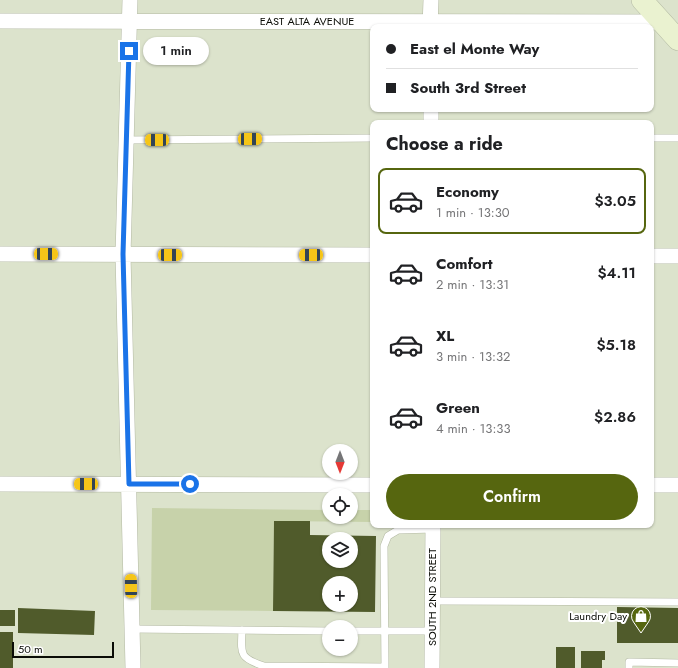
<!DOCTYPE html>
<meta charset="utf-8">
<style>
:root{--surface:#fff;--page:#f6f6f6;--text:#202124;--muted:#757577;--line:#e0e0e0;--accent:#56660f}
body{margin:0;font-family:Jost,sans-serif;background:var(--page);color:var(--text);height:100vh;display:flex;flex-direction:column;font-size:15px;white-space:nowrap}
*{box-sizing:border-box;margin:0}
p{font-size:13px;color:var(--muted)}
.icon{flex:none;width:22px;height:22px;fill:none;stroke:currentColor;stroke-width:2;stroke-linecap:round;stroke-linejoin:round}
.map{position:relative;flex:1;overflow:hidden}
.side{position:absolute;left:370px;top:120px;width:284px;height:408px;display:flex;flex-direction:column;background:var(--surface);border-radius:8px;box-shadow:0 1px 3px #0004}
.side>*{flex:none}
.hud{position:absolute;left:370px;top:24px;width:284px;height:88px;border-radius:8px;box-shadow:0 1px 3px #0004;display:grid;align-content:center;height:88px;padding:0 16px;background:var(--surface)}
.needle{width:26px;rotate:180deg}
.controls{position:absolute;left:322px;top:444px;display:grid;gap:8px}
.controls a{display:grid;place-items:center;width:36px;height:36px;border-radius:50%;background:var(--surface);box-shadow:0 1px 3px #0004;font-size:20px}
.scale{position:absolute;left:12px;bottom:10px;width:102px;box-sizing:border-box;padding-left:4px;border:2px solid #0a0c06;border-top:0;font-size:11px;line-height:14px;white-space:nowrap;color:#0a0c06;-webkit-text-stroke:3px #fff;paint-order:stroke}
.end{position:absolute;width:18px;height:18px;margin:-9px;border:5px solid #1a73e8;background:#fff;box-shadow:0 0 0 2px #fff}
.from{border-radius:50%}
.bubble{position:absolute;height:28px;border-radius:14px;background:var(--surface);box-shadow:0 1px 3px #0004;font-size:13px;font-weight:600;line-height:28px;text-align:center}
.car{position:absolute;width:12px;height:24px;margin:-12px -6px;border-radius:5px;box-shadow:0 0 3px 1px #0007;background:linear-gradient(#f5c518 24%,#345 0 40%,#f5c518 0 76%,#345 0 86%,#f5c518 0)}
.hud b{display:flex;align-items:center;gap:14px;height:38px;font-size:15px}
.hud b+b{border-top:1px solid var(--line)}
.hud i{width:10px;height:10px;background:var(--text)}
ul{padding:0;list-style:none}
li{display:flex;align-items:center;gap:12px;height:66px;margin:0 8px 6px;padding:0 8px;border:2px solid transparent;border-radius:8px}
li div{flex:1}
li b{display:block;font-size:15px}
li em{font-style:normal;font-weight:600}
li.on{border-color:var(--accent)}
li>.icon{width:36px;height:36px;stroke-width:1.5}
h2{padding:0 16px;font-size:18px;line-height:48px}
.primary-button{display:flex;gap:8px;margin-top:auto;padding:8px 16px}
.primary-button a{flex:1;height:46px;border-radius:24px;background:var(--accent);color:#fff;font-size:16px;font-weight:600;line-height:46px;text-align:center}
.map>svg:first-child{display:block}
</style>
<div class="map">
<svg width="678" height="668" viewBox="0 0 678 668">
<rect width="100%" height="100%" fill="#dce3cc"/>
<path fill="#c7d2aa" d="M152,508l177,2v7h22v-7h22v12l-99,-1 -1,90 -122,-1z"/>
<path fill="#505b2b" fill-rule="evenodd" d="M274,521h36v14l66,1 -1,76 -102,-1zM329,539h22v22h-22zM329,583h22v22h-22z
M617,607l61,1v35h-61z
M18,608l77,3 -1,24 -76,-2z
M0,610h15v16h-15z
M0,632h13v36h-13z
M556,647h19v21h-19z
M581,651h24v9h-3v8h-21z"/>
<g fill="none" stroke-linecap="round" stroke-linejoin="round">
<g stroke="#b3b9a3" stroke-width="8">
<path id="lane" d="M651,138h27
M126,140l247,-2
M432,601l246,1
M132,629l197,2
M242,630c-1,24 -3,28 22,36l121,1
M351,631h81
M385,668l-1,-122 4,-10 10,-6 35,-1
M629,668v-6l49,1"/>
</g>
<g stroke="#b3b9a3" stroke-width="16">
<path id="street" d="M130,0l-7,255 10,413
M0,21l662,1
M430,27l1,-27
M431,109v14
M0,254l373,1
M651,256h27
M0,484l373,1
M651,485h27
M432,668l1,-143"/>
</g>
<g stroke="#b3b9a3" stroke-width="22">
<path id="secondary" d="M642,0l36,40"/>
</g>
<use href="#lane" stroke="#fff" stroke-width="7"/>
<use href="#street" stroke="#fff" stroke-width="15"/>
<use href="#secondary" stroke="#eaf2d0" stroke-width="21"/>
</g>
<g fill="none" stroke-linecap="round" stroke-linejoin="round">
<path stroke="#1a73e8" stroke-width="5" d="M129,51l-6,203 6,230h61"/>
</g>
<defs>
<g id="shop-pin" transform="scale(1)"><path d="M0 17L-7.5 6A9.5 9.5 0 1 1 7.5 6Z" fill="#56660f" stroke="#fff"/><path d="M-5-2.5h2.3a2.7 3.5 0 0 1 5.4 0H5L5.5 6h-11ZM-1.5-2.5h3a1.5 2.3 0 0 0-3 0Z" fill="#fff"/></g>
</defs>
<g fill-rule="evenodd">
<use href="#shop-pin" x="641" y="616"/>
</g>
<g text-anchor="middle" stroke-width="4" stroke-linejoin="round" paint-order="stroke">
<g font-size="11" fill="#0a0c06" stroke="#fff">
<text x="307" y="25">EAST ALTA AVENUE</text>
<text transform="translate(432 597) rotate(-90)" y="4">SOUTH 2ND STREET</text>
</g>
<g font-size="11" fill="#0a0c06" stroke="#fff" text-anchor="end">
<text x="627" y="620">Laundry Day</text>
</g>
</g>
</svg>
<div class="controls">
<a><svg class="needle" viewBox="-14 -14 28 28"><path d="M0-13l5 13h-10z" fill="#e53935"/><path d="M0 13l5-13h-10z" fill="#757577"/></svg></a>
<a><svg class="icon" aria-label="locate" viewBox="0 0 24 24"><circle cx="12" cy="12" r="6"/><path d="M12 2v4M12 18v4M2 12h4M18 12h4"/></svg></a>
<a><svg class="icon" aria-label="layers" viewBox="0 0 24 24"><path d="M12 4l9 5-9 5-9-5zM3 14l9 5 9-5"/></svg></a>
<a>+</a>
<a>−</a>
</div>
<div class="scale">50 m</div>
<i class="end from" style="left:190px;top:484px"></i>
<i class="end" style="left:129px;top:51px"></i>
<div class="bubble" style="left:143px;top:37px;width:66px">1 min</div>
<i class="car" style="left:250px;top:139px;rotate:89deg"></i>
<i class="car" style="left:157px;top:140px;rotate:270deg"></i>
<i class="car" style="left:46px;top:254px;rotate:90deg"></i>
<i class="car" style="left:170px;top:255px;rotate:90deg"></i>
<i class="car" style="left:311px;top:255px;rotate:270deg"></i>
<i class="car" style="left:86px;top:484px;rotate:270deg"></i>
<i class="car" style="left:131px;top:586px;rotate:359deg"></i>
<div class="hud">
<b><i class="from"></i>East el Monte Way</b>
<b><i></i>South 3rd Street</b>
</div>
<section class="side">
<h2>Choose a ride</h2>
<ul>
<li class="on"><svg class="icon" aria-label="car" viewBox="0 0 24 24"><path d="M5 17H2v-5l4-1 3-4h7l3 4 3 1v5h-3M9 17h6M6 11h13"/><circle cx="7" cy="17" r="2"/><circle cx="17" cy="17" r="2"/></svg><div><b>Economy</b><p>1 min · 13:30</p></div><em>$3.05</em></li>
<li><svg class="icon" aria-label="car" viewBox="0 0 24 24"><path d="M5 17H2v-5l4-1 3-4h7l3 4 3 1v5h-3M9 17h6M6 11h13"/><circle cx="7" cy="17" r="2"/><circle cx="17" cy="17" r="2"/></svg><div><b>Comfort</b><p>2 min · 13:31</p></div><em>$4.11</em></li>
<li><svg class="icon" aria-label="car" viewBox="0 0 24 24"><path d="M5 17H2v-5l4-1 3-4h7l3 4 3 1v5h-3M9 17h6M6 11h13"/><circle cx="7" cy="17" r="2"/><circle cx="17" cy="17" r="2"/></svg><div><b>XL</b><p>3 min · 13:32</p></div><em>$5.18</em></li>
<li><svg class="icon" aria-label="car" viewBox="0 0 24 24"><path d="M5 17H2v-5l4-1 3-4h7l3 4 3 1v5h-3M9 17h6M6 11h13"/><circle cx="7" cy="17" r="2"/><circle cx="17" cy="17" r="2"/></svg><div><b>Green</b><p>4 min · 13:33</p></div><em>$2.86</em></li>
</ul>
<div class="primary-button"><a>Confirm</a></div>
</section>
</div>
